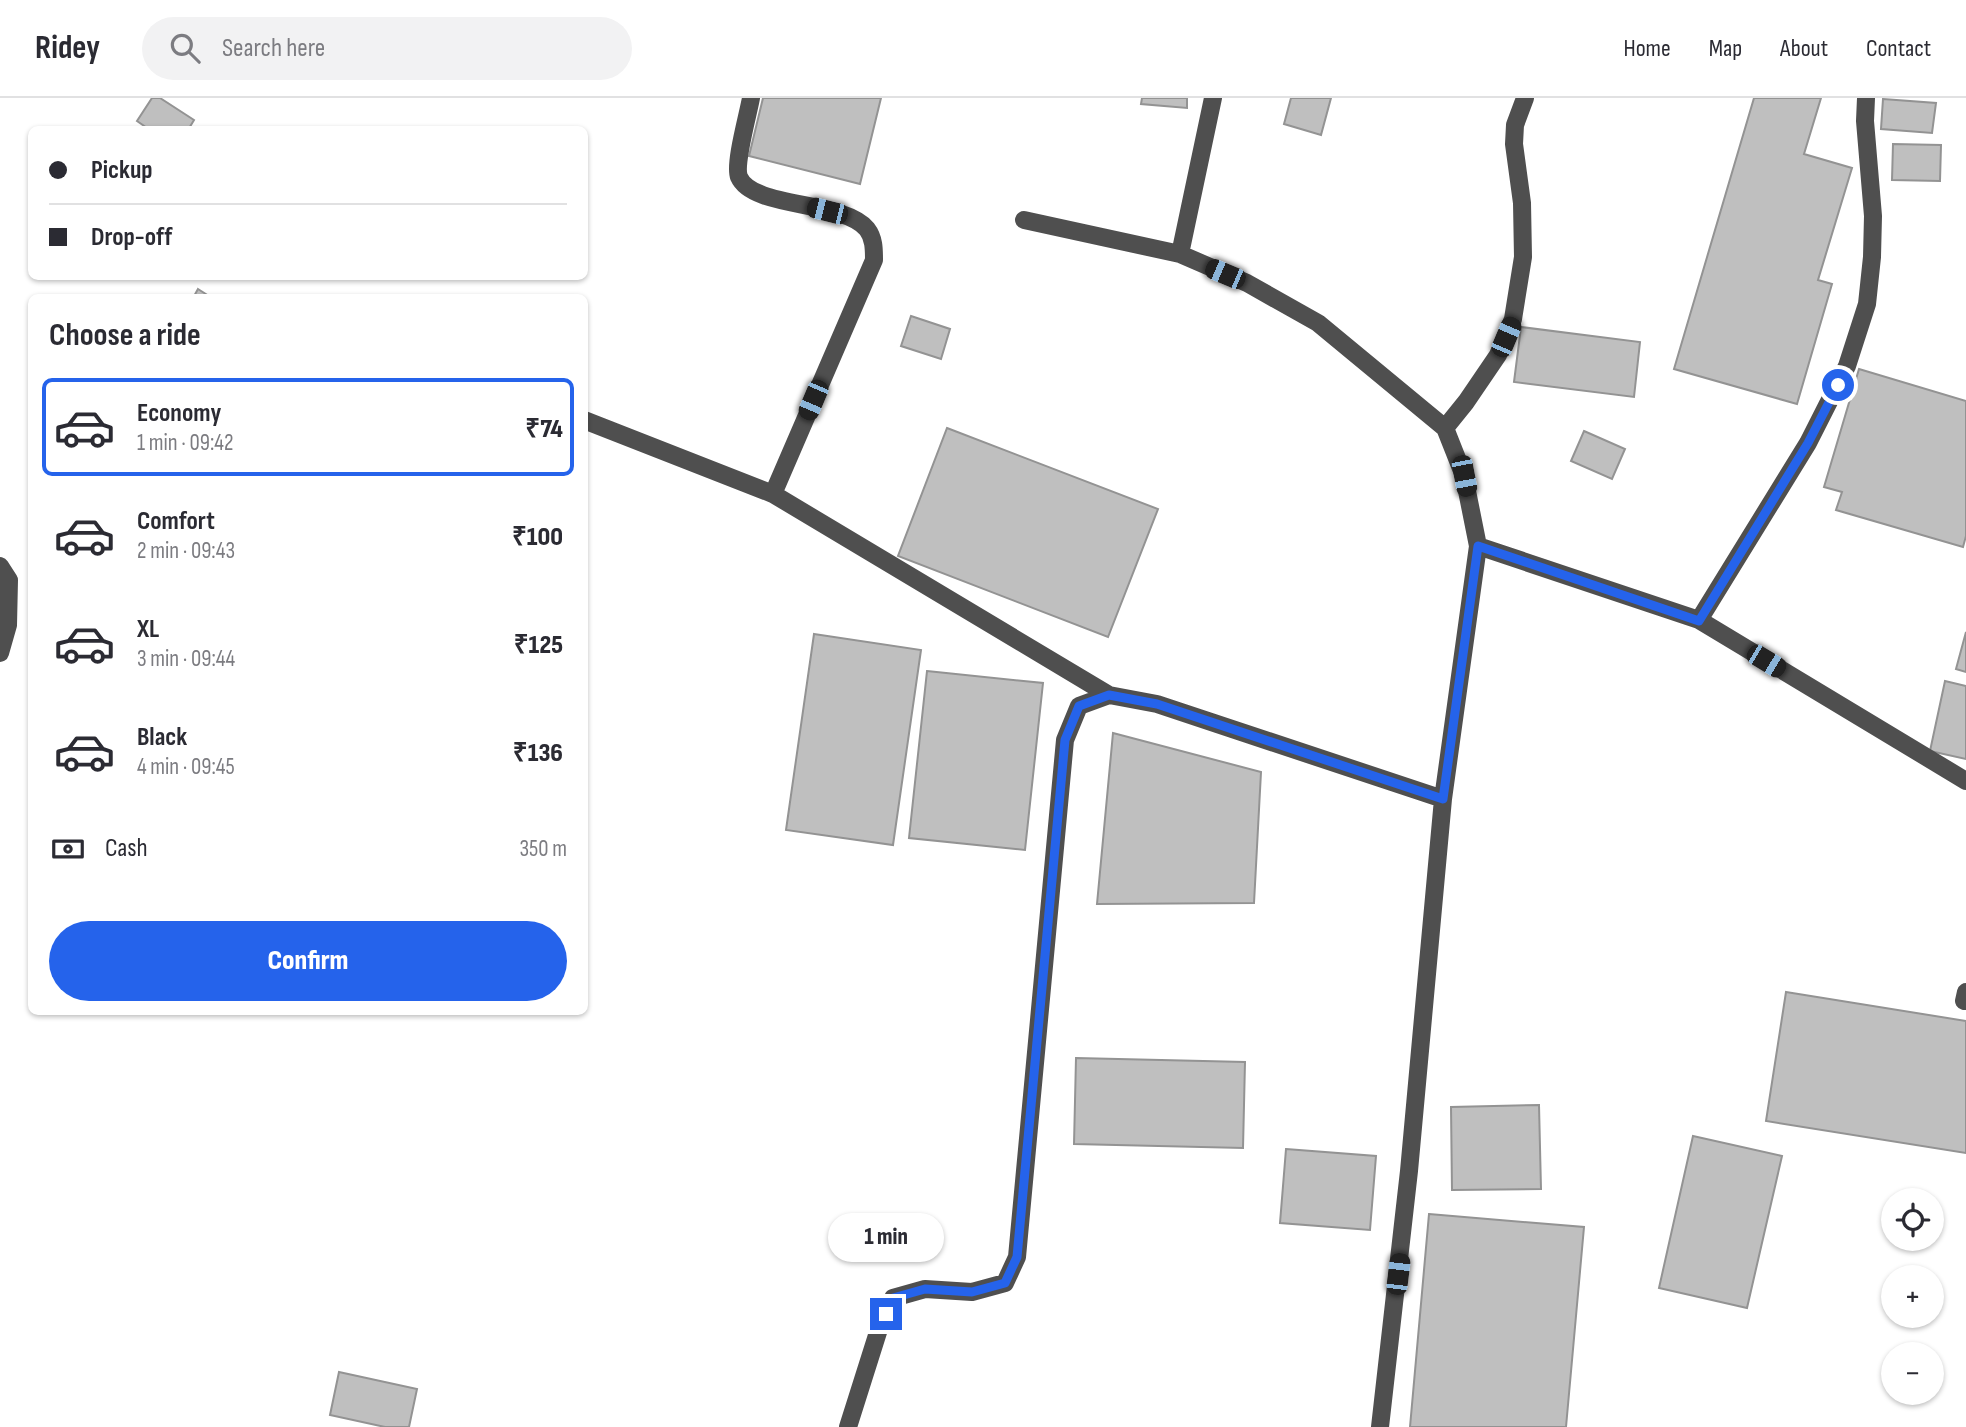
<!DOCTYPE html>
<meta charset="utf-8">
<style>
:root{--surface:#fff;--page:#f2f2f3;--text:#2b2b33;--muted:#7c7c81;--line:#e1e1e2;--accent:#2563eb}
body{margin:0;font-family:"Sofia Sans Condensed",sans-serif;background:var(--page);color:var(--text);height:100vh;display:flex;flex-direction:column;font-size:26px;white-space:nowrap}
*{box-sizing:border-box;margin:0}
p{font-size:23px;color:var(--muted)}
.icon{flex:none;width:38px;height:38px;fill:none;stroke:currentColor;stroke-width:2;stroke-linecap:round;stroke-linejoin:round}
.map{position:relative;flex:1;overflow:hidden}
.side{position:absolute;left:28px;top:196px;width:560px;height:721px;display:flex;flex-direction:column;background:var(--surface);border-radius:10px;box-shadow:0 2px 5px #0004}
.side>*{flex:none}
.top-card{position:absolute;left:28px;top:28px;width:560px;height:154px;border-radius:10px;box-shadow:0 2px 5px #0004;display:grid;align-content:center;height:154px;padding:0 21px;background:var(--surface)}
.buttons{position:absolute;left:1881px;top:1090px;display:grid;gap:14px}
.buttons a{display:grid;place-items:center;width:63px;height:63px;border-radius:50%;background:var(--surface);box-shadow:0 2px 5px #0004;font-size:35px}
.end{position:absolute;width:32px;height:32px;margin:-16px;border:9px solid #2563eb;background:#fff;box-shadow:0 0 0 4px #fff}
.from{border-radius:50%}
.bubble{position:absolute;height:49px;border-radius:24px;background:var(--surface);box-shadow:0 2px 5px #0004;font-size:23px;font-weight:800;line-height:49px;text-align:center}
.car{position:absolute;width:21px;height:42px;margin:-21px -10px;border-radius:9px;box-shadow:0 0 5px 2px #0007;background:linear-gradient(#222 24%,#8ab4d8 0 40%,#222 0 76%,#8ab4d8 0 86%,#222 0)}
.top-card b{display:flex;align-items:center;gap:24px;height:66px;font-size:26px}
.top-card b+b{border-top:2px solid var(--line)}
.top-card i{width:18px;height:18px;background:var(--text)}
ul{padding:0;list-style:none}
li{display:flex;align-items:center;gap:21px;height:98px;margin:0 14px 10px;padding:0 7px;border:4px solid transparent;border-radius:10px}
li div{flex:1}
li b{display:block;font-size:26px}
li em{font-style:normal;font-weight:800}
li.on{border-color:var(--accent)}
li>.icon{width:63px;height:63px;stroke-width:1.5}
h2{padding:0 21px;font-size:32px;line-height:84px}
.pay{display:flex;align-items:center;gap:18px;height:77px;padding:0 21px;font-size:26px}
.pay p{margin-inline-start:auto}
.button{display:flex;gap:14px;margin-top:auto;padding:14px 21px}
.button a{flex:1;height:80px;border-radius:42px;background:var(--accent);color:#fff;font-size:28px;font-weight:800;line-height:80px;text-align:center}
header{display:flex;align-items:center;gap:42px;box-sizing:border-box;height:98px;padding:0 35px;background:var(--surface);border-bottom:2px solid var(--line)}
header strong{font-size:33px}
nav{display:flex;gap:38px;margin-inline-start:auto;font-size:24px}
.search{width:490px;height:63px;background:var(--page);display:flex;align-items:center;gap:18px;box-sizing:border-box;padding:0 24px;border-radius:38px;color:var(--muted);font-size:26px}
.map>svg:first-child{display:block}
</style>
<header>
<strong>Ridey</strong>
<div class="search"><svg class="icon" aria-label="search" viewBox="0 0 24 24"><circle cx="10" cy="10" r="6"/><path d="M15 15l6 6"/></svg>Search here</div>
<nav><a>Home</a><a>Map</a><a>About</a><a>Contact</a></nav>
</header>
<div class="map">
<svg width="1966" height="1329" viewBox="0 0 1966 1329">
<rect width="100%" height="100%" fill="#fff"/>
<path fill="#bfbfbf" stroke="#939393" stroke-width="2" d="M152,0h8l34,22 -6,10h-38l-13,-9z
M763,0h118l-21,86 -111,-28z
M1142,0h45v10l-46,-4z
M1291,0h40l-10,37 -37,-11z
M1754,0h67l-17,56 48,14 -34,112 14,4 -35,120 -123,-35z
M1883,1l53,4 -4,30 -51,-4z
M1893,46l48,1 -1,36 -48,-1z
M198,191l14,9h-19z
M911,218l39,13 -9,30 -40,-13z
M1521,229l119,15 -6,55 -120,-15z
M1859,271l107,32v135l-3,11 -127,-37 6,-18 -18,-5z
M947,330l211,81 -50,128 -210,-81z
M1584,333l41,18 -13,30 -41,-18z
M1966,534v40l-10,-3z
M814,536l107,16 -28,195 -107,-15z
M927,573l116,12 -18,167 -116,-12z
M1945,583l21,5v73l-36,-8z
M1113,635l148,39 -7,131 -157,1z
M1786,894l180,29v132l-200,-32z
M1076,960l169,4 -2,86 -169,-4z
M1539,1007l2,84 -89,1 -1,-83z
M1693,1038l89,20 -35,152 -88,-20z
M1286,1051l90,7 -6,74 -90,-7z
M1429,1116l155,13 -18,200h-156z
M339,1274l78,17 -8,38h-24l-55,-12z"/>
<g fill="none" stroke-linecap="round" stroke-linejoin="round">
<path stroke="#4f4f4f" stroke-width="18" d="M751,0c-3,17 -17,66 -12,79 14,32 104,23 128,52 7,9 7,20 7,31l-101,234
M1024,122l156,34 67,29 71,40 127,105 19,48 14,70 -35,253 -34,372 -29,256
M1180,156l33,-156
M584,322l189,74 336,201
M1445,330l21,-26 32,-47 15,-36 10,-62 -1,-54 -8,-59 1,-19 10,-27
M1478,448l221,74 267,161
M0,468l9,14 -1,45 -8,28
M1699,522l109,-177 39,-77 20,-62 5,-47 1,-41 -8,-95 1,-23
M1966,894l-2,9h2
M848,1329l31,-98 14,-31 32,-9 47,3 33,-9 12,-26 48,-517 14,-34 30,-11 48,9 286,95"/>
</g>
<g fill="none" stroke-linecap="round" stroke-linejoin="round">
<path stroke="#2563eb" stroke-width="9" d="M886,1216l7,-16 32,-9 47,3 33,-9 12,-26 48,-517 14,-34 30,-11 48,9 286,95 35,-253 221,75 109,-178 30,-58"/>
</g>
</svg>
<div class="buttons">
<a><svg class="icon" aria-label="locate" viewBox="0 0 24 24"><circle cx="12" cy="12" r="6"/><path d="M12 2v4M12 18v4M2 12h4M18 12h4"/></svg></a>
<a>+</a>
<a>−</a>
</div>
<i class="end from" style="left:1838px;top:287px"></i>
<i class="end" style="left:886px;top:1216px"></i>
<div class="bubble" style="left:828px;top:1115px;width:116px">1 min</div>
<i class="car" style="left:827px;top:113px;rotate:284deg"></i>
<i class="car" style="left:1225px;top:176px;rotate:293deg"></i>
<i class="car" style="left:1506px;top:239px;rotate:23deg"></i>
<i class="car" style="left:813px;top:302px;rotate:203deg"></i>
<i class="car" style="left:1464px;top:378px;rotate:169deg"></i>
<i class="car" style="left:1766px;top:563px;rotate:121deg"></i>
<i class="car" style="left:1398px;top:1176px;rotate:7deg"></i>
<div class="top-card">
<b><i class="from"></i>Pickup</b>
<b><i></i>Drop-off</b>
</div>
<section class="side">
<h2>Choose a ride</h2>
<ul>
<li class="on"><svg class="icon" aria-label="car" viewBox="0 0 24 24"><path d="M5 17H2v-5l4-1 3-4h7l3 4 3 1v5h-3M9 17h6M6 11h13"/><circle cx="7" cy="17" r="2"/><circle cx="17" cy="17" r="2"/></svg><div><b>Economy</b><p>1 min · 09:42</p></div><em>₹74</em></li>
<li><svg class="icon" aria-label="car" viewBox="0 0 24 24"><path d="M5 17H2v-5l4-1 3-4h7l3 4 3 1v5h-3M9 17h6M6 11h13"/><circle cx="7" cy="17" r="2"/><circle cx="17" cy="17" r="2"/></svg><div><b>Comfort</b><p>2 min · 09:43</p></div><em>₹100</em></li>
<li><svg class="icon" aria-label="car" viewBox="0 0 24 24"><path d="M5 17H2v-5l4-1 3-4h7l3 4 3 1v5h-3M9 17h6M6 11h13"/><circle cx="7" cy="17" r="2"/><circle cx="17" cy="17" r="2"/></svg><div><b>XL</b><p>3 min · 09:44</p></div><em>₹125</em></li>
<li><svg class="icon" aria-label="car" viewBox="0 0 24 24"><path d="M5 17H2v-5l4-1 3-4h7l3 4 3 1v5h-3M9 17h6M6 11h13"/><circle cx="7" cy="17" r="2"/><circle cx="17" cy="17" r="2"/></svg><div><b>Black</b><p>4 min · 09:45</p></div><em>₹136</em></li>
</ul>
<div class="pay"><svg class="icon" aria-label="cash" viewBox="0 0 24 24"><path d="M3 7h18v10H3z"/><circle cx="12" cy="12" r="2"/></svg>Cash<p>350 m</p></div>
<div class="button"><a>Confirm</a></div>
</section>
</div>
